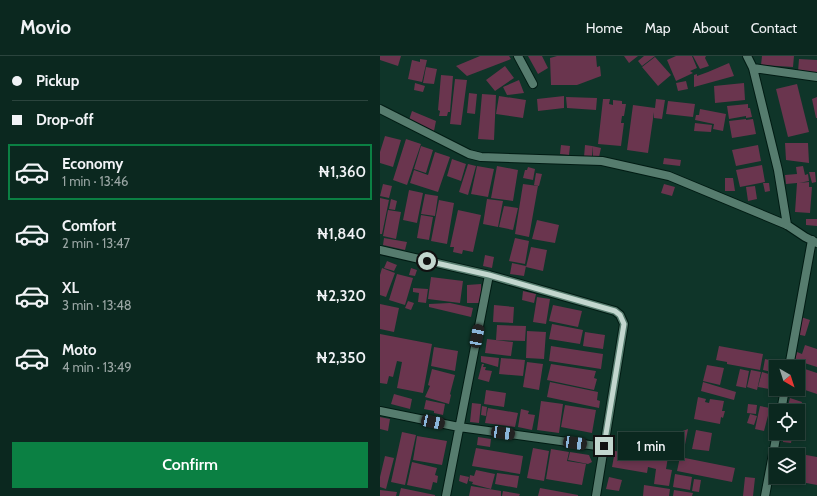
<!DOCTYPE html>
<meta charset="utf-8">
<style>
:root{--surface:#0b281f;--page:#143028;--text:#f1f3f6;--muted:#9aa6a4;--line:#2b443d;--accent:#0b8043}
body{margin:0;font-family:Cabin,sans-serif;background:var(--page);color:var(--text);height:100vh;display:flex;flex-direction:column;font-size:15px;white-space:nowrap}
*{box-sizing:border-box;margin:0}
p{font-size:13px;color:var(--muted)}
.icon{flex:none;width:22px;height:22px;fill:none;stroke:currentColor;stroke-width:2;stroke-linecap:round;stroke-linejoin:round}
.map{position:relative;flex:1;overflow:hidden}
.details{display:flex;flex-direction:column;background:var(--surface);width:380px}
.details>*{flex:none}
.guide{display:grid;align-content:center;height:88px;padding:0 12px;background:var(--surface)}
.needle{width:26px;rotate:141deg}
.fabs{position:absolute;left:389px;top:304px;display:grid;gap:8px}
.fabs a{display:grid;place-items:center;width:36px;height:36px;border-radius:0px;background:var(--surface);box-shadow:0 2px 6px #0003,0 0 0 1px var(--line);font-size:20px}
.end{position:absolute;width:18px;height:18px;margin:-9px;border:5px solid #c3d7cf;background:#111;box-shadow:0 0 0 2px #111}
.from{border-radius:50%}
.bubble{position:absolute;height:28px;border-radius:0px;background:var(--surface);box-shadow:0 2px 6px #0003,0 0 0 1px var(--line);font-size:13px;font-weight:600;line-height:28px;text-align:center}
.car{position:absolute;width:12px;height:24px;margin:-12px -6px;border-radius:5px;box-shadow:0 0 3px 1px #0007;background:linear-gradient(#222 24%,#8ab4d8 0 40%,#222 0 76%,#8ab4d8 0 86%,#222 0)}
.guide b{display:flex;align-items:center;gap:14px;height:38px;font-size:15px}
.guide b+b{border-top:1px solid var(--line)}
.guide i{width:10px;height:10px;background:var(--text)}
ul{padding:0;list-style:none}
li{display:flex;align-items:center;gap:12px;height:56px;margin:0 8px 6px;padding:0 4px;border:2px solid transparent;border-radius:0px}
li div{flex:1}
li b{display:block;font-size:15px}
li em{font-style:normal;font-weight:600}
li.selected{border-color:var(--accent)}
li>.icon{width:36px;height:36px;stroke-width:1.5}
.cta{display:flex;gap:8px;margin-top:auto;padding:8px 12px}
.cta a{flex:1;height:46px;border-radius:0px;background:var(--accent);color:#fff;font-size:16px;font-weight:600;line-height:46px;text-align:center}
header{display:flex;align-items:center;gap:24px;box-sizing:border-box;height:56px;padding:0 20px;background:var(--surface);border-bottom:1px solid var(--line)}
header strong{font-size:19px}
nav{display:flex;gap:22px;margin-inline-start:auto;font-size:14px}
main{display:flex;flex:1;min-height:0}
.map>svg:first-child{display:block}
</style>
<header>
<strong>Movio</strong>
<nav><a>Home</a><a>Map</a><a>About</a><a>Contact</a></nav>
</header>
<main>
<section class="details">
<div class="guide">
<b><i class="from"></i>Pickup</b>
<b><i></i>Drop-off</b>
</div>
<ul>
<li class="selected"><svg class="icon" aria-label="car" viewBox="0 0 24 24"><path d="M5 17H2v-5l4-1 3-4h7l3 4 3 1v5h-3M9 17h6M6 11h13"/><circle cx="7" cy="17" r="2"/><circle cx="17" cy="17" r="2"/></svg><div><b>Economy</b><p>1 min · 13:46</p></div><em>₦1,360</em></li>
<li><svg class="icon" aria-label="car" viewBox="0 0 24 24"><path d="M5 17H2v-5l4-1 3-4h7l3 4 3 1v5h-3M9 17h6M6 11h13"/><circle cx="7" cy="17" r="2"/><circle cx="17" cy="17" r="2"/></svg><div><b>Comfort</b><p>2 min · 13:47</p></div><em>₦1,840</em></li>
<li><svg class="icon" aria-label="car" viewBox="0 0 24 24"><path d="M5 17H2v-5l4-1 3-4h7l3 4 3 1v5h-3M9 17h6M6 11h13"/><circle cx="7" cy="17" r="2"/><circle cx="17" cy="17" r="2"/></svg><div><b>XL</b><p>3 min · 13:48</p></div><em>₦2,320</em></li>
<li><svg class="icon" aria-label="car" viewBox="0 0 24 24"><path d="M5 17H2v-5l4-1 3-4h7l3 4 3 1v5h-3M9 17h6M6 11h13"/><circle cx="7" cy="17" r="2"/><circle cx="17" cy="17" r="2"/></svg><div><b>Moto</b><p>4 min · 13:49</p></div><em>₦2,350</em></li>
</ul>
<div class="cta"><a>Confirm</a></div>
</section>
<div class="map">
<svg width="437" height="440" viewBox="0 0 437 440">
<rect width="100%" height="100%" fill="#0f3529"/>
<path fill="#6a354e" d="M0,0h21l-3,10 -18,-6z
M100,0h29l2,3 -44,17 -11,-10z
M148,0h14l6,12 -10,6z
M177,0h39l1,11 3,-1 1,10 -24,9h-26l-1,-27z
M244,0h14l-9,7z
M264,0h11l-13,10 -4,-5z
M296,0h16l5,12 -7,3 3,2 -17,8 -9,-21z
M313,0h13l-1,2 4,8 -9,3z
M382,0h32l-1,11 -32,-2z
M275,1l16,18 -13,11 -16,-19z
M40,3l7,1 -5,22 -14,-3 4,-19 8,2z
M419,3l18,1v13l-19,-1z
M349,7l5,13 -40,11v-12l3,-1v2l11,-4z
M125,10l9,12 -19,13 -9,-11z
M46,11l11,2 -3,15 -11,-1z
M61,19l12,1 -3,36h-2l-1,4h-8l1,-5 -2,-1z
M75,23l12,1 -6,45 -11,-1z
M139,24l5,13 -17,2 -4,-8z
M306,25l2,8 -10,2 -2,-8z
M35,27l10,3 -2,6 -9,-2z
M364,27l1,17 -30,3 -1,-17z
M417,28l12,48 -21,5 -12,-48z
M89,37l8,1 -2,20 -8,-1z
M102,38l14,1 -2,45 -16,-1z
M119,40l27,4 -3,18 -27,-4z
M184,40v12l-26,3 -1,-12z
M186,41l31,1 -1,12 -29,-2z
M437,41v21h-1l-4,-19z
M223,43h7l-1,5 4,1v-5l9,1v3h4l-2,12h-2l-1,7h3l-3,23 -23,-2z
M276,43l9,1 -3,19 -8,-1v-6l-6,41 -21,-3 6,-45 22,3z
M288,45l27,3 -2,13 -27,-3z
M368,48v4h2l2,9 -6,1v-2l-17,3 -2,-13z
M320,53l26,5 -3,17 -10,-2 1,-5 -19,-4 1,-5h3z
M32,55l24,10 -2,10 -25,-11z
M366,63v1l7,-1 3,15 -24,4 -3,-17z
M315,67l17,2 -1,7 -17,-1z
M5,80l16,4 -8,27 -13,-4v-11z
M26,83l15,5 -14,41 -14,-5z
M405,87h23l1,20 -23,-3z
M181,89l9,1 -1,9 -9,-1z
M205,89l7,1v12l-8,-1z
M378,89l3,16 -25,5 -4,-16z
M41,90l12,4 -7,23 -12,-4z
M212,90l9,2 -2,9 -6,-1z
M55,96l15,5 -12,35 -28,-9 4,-13 14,5z
M284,102l17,2 -1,6 -17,-2z
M72,103l14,5 -5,17 -14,-5z
M88,108l8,2 -8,29 -9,-3z
M382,109l3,17 -25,5 -4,-17z
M97,110l17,3 -6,28 -17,-3z
M117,110l21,4 -5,31 -22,-3z
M423,110l2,9 3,-1 1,7 -10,2 10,-1v5h3l-2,26 -15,-1 2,-29 -11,1 -1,-9 12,-1 -1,-7z
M148,111l7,2 -2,11 -10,-2 2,-8h2z
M429,116h6l1,10 -4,1z
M156,117l6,1 -3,12 -5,-1z
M345,122h8l2,13h-10z
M383,127h6l1,8 -5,1z
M3,128l9,2 -3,12 -9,-2z
M143,128l15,2 -9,51 -14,-3z
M284,128l11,3 -3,9 -11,-3z
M375,130l2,13 -9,2 -2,-14z
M29,134l14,3 -6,30 -14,-3z
M45,138l13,2 -3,20 -14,-2z
M0,142l9,2 -7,34h-2z
M11,143l6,2 -2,9 -6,-1z
M107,143l16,2 -5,26 -15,-3z
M59,144l15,3 -7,41 -16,-3z
M124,150l14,2 -5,22 -14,-3z
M8,154l13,2 -5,27 -13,-3z
M78,154l23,5 -8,37 -10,-2 -1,4 -9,-2 1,-5h-4z
M41,159l12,2 -4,23 -12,-2z
M426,163h11v7l-11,-1z
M157,164l22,5 -4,18 -23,-4z
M4,182l23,4 -2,8 -22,-5z
M135,182l14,3 -4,23 -16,-3z
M151,191l16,3 -4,21 -17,-4z
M105,199l9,2 -2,11 -9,-2z
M7,205l10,4 -3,6 -10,-3z
M132,207l14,3 -2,10 -14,-2z
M2,212l13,5 -9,24 -6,-2v-20z
M31,212l6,2 -2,6 -6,-1z
M17,218l16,4 -8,27 -16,-5z
M51,221l32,4 -3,22 -32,-4z
M101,228l1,19h-15v-18z
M33,232l15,1 -2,14 -8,-1 1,-9 -6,-1z
M143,235l13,3 -2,9 -12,-3z
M157,241l13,2 -4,25 -13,-2z
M28,245l6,2 -3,7 -6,-2z
M70,247l23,5 -2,9 -42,-10v-3z
M0,248l19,4 -5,24 -14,-3z
M114,249l20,2 -1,16 -20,-1z
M173,249l29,6 -4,16 -29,-6z
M421,261l9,3 -5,16 -9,-2z
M172,268l31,6 -3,14 -31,-5z
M117,269l29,1 -1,15 -29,-1z
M147,275l19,1 -2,27 -18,-1z
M205,276l20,3 -2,14 -20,-3z
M0,278l52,10 -9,49 -26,-5 5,-26 -5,-1 -4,16 -4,-1 -2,8 -7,-1z
M107,283l26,3 -2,14 -26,-3z
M425,289l12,4v18l-22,-7 2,-8 5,2z
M171,290l52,8 -2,15 -52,-8z
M339,290l44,8 -3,16 -33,-6v-2l-11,-2z
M54,291l24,4 -3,20 -24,-5z
M101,300l18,2 -1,9 -17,-5z
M121,302l24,2 -2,16 -24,-2z
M385,303l9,2 -2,11 -9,-2z
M147,306l16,2 -4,26 -16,-3z
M413,306l8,1 -2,12 -1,-8h-6z
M102,308h2l-1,3h3l-1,3 7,1 -3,11 -11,-3z
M171,308l45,7 -2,7 3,1 -3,11 -47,-10z
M327,309l17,3 -4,17 -17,-4z
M52,313l23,6 -5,19 1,1 -2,9 -24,-7 5,-11 -2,-1z
M360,313l9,2 -3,17 -10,-2z
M425,313l12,4v21l-18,-6z
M371,314l10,2 -4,18 -10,-3z
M382,316l10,3 -3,14 -11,-2z
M170,326l48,10 -1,8 3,1 -1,7 -52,-11z
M323,326l33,10 -2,8 -33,-9z
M106,334l20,3 -2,14 -20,-3z
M14,338l18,5 -2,10 -19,-5z
M318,341l8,2 -1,3 4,1 1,-4 14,2 -2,10h3l-2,7 -2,-1 -1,7 -26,-5z
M410,342l12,4 -2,7 -12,-3z
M46,344l19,4 -2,11 -9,-2v-2l-10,-2z
M161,345l22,3 -4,29 -22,-3z
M92,347l9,1 -2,19 -9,-1z
M368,348l9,1 -1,9 -9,-1z
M185,349l31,5 -4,23 -31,-6z
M102,350l5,1 -1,9 -5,-1z
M380,350l10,2 -6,23 -9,-2z
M108,352l30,5 -3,14 -30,-4z
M141,353l8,2 -1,3 7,1 -3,15 -14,-3z
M370,358l7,2 -3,9 -7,-2z
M0,361l10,2 -2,12 -8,-2z
M308,373l-5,26 -15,-5 1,-3h-3v3l-12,-3 2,-6z
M316,374l16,3 -3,18 -17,-2z
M22,376l14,3 -11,50 -14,-3z
M404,377h9l-2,10 -8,-1z
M37,380l30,5 -5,24 -29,-5z
M98,381l13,2 -1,8 -13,-2z
M252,384l21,5 -1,7 -21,-5z
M96,392l47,8 -3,18 -48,-8z
M153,392l16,3 -5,30 -17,-3z
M171,393l18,3 -2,9 19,3 -4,21 -36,-6z
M235,395l53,6 -2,12 6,1 -3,16 -15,-2 2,-15 -8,-2 -1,6 -35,-6z
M190,396l19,3 3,7 -4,2 -20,-4z
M410,396l27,5v28l-32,-6 1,-2h12v-22h-8z
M5,400l9,2 -8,31 -6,-2v-10z
M300,401l55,11 -3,14 -55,-11z
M32,406l25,6 -2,7 3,1 -1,7 -4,-1 -2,8 -24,-5z
M96,414l19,4 -4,15 -19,-5 1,-2 -4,-1 1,-6 4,1z
M117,417l22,3 -2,12 -22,-4z
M295,418l17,3 -2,13 -17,-3z
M80,419l9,2 -2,7 -8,-3z
M229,421l13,3 -3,11 -13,-2z
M365,421l10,1 -2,18h-10z
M314,423l7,1 -2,12 -7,-1z
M264,429l26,4 -1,7h-26z
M91,430l30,5v5h-32z
M21,432l34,7v1h-36z
M160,432l38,7v1h-40z
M0,434l17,2 -1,4h-16z
M294,434l19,3 -1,3h-19z
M123,435l17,3 -1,2h-17z"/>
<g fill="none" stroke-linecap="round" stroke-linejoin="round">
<g stroke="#001b13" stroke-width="10">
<path id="street" d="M138,0l15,28
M367,0l6,12 25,102 9,55
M373,12l64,9
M0,53l89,45 12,3 121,4 67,15 118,49 18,12 12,6
M0,194l109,25 126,36 5,4 4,9 -28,172
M409,311l23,-127
M0,355l79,16 145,20
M401,355l4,-22
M66,440l43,-221
M385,440l12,-63"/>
</g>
<use href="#street" stroke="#567c6e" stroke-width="8"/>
</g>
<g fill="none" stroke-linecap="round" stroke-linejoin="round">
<path stroke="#c3d7cf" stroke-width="5" d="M47,205l62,14 126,36 5,4 4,9 -20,122"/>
</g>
</svg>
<div class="fabs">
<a><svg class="needle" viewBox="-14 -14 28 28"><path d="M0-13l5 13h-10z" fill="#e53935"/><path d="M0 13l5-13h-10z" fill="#9aa6a4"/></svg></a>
<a><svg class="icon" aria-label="locate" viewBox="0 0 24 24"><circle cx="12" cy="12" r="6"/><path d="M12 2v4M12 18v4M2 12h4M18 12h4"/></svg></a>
<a><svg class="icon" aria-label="layers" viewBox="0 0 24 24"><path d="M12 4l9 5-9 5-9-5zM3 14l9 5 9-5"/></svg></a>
</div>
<i class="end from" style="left:47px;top:205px"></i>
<i class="end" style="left:224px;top:390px"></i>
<div class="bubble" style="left:238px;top:376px;width:66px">1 min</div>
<i class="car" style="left:97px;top:280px;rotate:11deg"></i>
<i class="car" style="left:53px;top:366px;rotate:102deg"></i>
<i class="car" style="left:123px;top:377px;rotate:98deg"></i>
<i class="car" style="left:195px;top:387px;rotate:98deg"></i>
</div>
</main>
